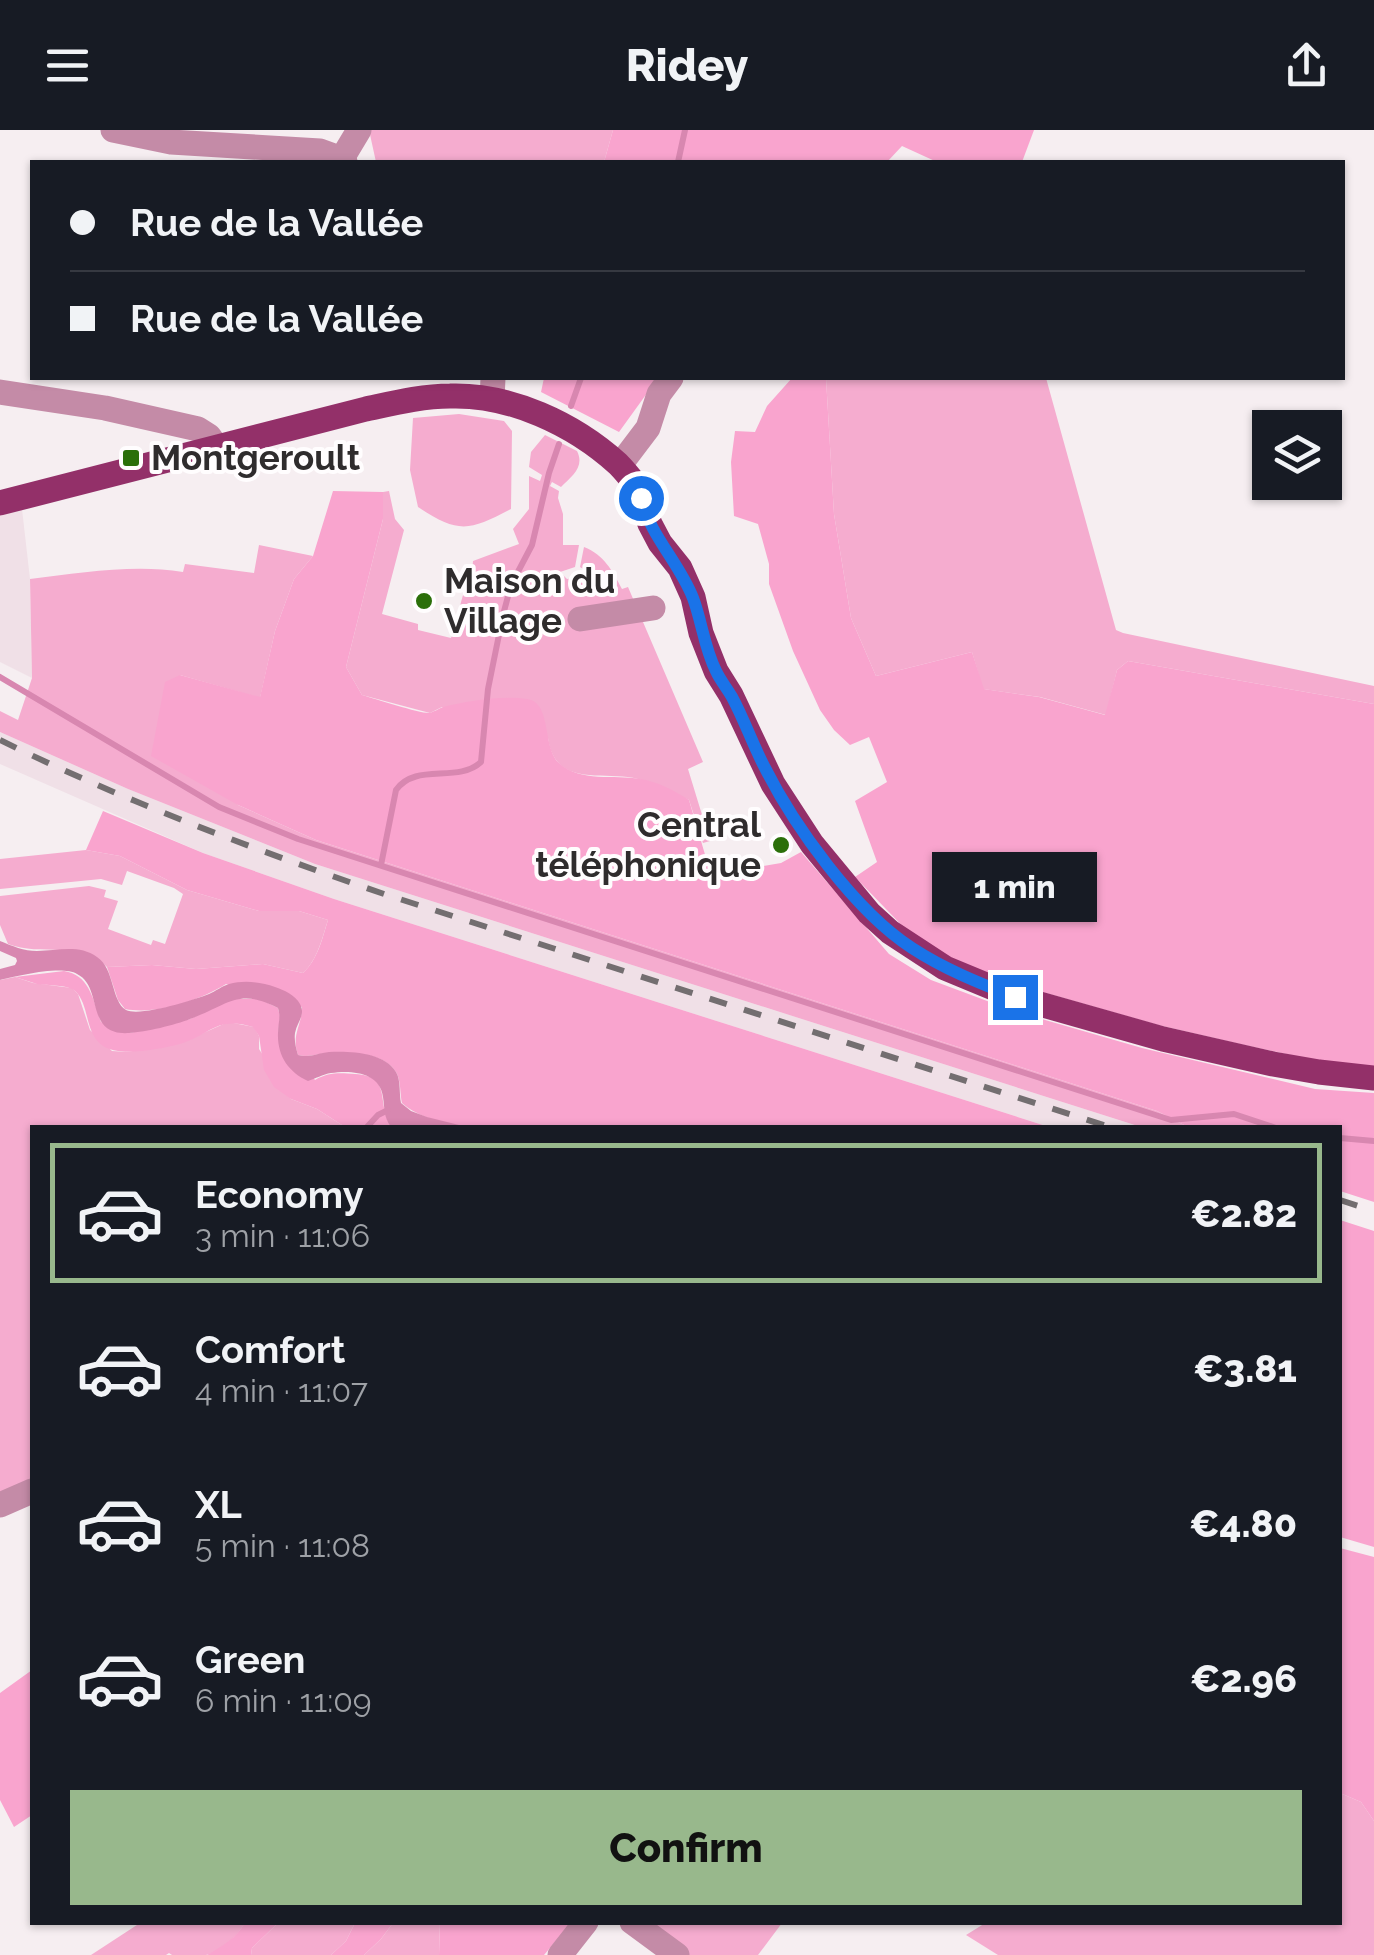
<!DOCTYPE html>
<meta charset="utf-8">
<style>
:root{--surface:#171b24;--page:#242831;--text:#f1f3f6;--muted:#9ea1a6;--line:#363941;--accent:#98b88c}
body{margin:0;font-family:Raleway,sans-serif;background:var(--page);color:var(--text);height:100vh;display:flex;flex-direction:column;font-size:38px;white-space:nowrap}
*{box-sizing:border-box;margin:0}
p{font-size:32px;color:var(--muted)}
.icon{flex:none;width:55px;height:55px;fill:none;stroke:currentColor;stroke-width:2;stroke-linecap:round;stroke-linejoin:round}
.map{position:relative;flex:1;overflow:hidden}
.details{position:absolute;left:30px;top:995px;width:1312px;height:800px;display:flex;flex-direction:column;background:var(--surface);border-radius:0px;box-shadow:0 2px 8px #0004}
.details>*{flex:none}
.hud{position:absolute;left:30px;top:30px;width:1315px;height:220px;border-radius:0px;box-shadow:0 2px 8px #0004;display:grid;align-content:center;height:220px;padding:0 40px;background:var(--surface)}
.tools{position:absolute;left:1252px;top:280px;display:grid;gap:20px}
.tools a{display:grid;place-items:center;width:90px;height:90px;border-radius:0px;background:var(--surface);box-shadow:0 2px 8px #0004;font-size:50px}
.end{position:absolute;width:45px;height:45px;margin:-22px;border:12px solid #1a73e8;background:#fff;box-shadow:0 0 0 5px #fff}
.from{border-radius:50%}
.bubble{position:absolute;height:70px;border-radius:0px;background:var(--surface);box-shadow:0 2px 8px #0004;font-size:32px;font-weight:800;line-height:70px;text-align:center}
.hud b{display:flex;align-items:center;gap:35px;height:95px;font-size:38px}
.hud b+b{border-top:2px solid var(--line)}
.hud i{width:25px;height:25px;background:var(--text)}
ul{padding:18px 0 0;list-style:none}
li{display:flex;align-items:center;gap:30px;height:140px;margin:0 20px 15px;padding:0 20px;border:5px solid transparent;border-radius:0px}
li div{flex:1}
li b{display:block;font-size:38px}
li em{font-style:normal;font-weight:800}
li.active{border-color:var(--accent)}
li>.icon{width:90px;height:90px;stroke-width:1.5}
.action{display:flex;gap:20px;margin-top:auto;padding:20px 40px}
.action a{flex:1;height:115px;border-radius:0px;background:var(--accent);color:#111;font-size:40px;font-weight:800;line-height:115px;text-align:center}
header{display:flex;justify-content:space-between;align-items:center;height:130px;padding:0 40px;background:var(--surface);font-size:45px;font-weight:800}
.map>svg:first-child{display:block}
</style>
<header><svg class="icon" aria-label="menu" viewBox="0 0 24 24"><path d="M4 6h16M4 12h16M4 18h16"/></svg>Ridey<svg class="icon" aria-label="share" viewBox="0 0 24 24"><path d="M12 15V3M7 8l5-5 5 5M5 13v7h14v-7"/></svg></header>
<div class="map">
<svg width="1374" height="1825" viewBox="0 0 1374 1825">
<rect width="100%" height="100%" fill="#f6eef1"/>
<path fill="#f0e0e7" d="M22,379l8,70 2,99 -32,-16v-148z
M0,602l128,57 187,75 826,263h-92l-715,-228 -131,-46 -203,-89z"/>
<path fill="#f5accf" d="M369,0h244l-9,32h-228z
M826,248h220l70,252 7,3 251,53v18l-246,-43 -11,9 -11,45 -66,-18 -57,-8 -11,-37 -96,24 -25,-58 -17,-104z
M459,284l45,7 8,10 -1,78c-42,22 -52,25 -93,-2l-8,-37 3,-52z
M545,305l32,16c8,16 -5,25 -16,36l-9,-5 -2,4 9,5 -1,7 5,16v31h16l-4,22 -15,5 7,7 8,-1 7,5 9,-5 -3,-6 -8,-5 4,-20c20,8 28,23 38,42l6,-2 75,175 -15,7 22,72 -7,2 -14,-43c-17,-7 -34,-17 -51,-21 -33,-9 -83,10 -90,-41l-106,-31 -12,6 -68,-18 -16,-28 37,-148v-27l6,-1 6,28 9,11 -22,84 36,10v6l33,8 12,-43 8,-10 2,-24 46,-17 -6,-15 16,-20v-33l11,5 2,-6 -13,-8 2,-15z
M259,415l54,11 -19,23 -19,52 -15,67 -80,-23 58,130 78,35 841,271 31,16h-47l-826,-263 -187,-75 -128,-57v-21l18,9 14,-42 -2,-99c51,-6 103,-15 153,-7l2,-8 69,9z
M86,720l34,6 67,34 72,21h40l29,9c-6,18 -10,39 -25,53l-40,-9 -67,5 -44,-4 -45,2c-26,-28 -66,-10 -99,-23l-8,-19v-29l89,-10 17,4 -2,7 14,4 -10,28 43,16 2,-5 12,4 18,-50 -9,-6 -47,-17 -5,14 -21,-6 -101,10v-30z
M15,847l18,6 39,5 6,6 12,36 22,21 15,1 54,-9 47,-21 26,5 5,9v13l32,50 26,10 28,18 -313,1v351l-32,15v-514z
M1340,1663l21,9 13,19v134h-376l-32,-20 21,-13h353z
M440,1792l-1,33h-75l17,-16 12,-16z
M140,1793h105c-7,12 -24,29 -39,32 -10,0 -24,0 -34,0l-3,-2 -3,2h-75z
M278,1793h77l-9,18 -15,14h-80l1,-7z
M650,1793h132l-24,32h-71z"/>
<path fill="#f9a4ce" d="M613,0h421l-12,32h-85l-35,-16 -15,16h-283z
M544,248h114l-39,54 -78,-40z
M792,248h34l8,136 17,104 25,58 96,-24 12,37 55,8 66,18 12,-45 11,-9 246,43v363l-65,-8 -65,-14 -86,-20 -144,-41 -52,-20 -47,-25 -60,-62 22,-15 -22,-61 32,-19 -18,-45 -19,8 -16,-15 -14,-20 -27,-59 -24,-67v-20l-11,-40 -24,-8 -3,-54 4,-31 20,1 12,-26z
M333,361l50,1v27l-37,148 16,28c14,4 56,18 67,18 2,0 12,-5 14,-6 23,-6 61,-12 84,-8 25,3 15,48 32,64 22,20 55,11 81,16 19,3 33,11 49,21l22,75 70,-12 20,-11 88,102 42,26 83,31 128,37 173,41 59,4v109l-34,-11v-63l-152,-1 -31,-16 -841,-271 -78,-35 -87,-49 14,-74 15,-7 80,22 15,-66 19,-52 19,-23z
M103,681l100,42 131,46 715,228 -582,1c-23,-5 -48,-10 -65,-25 -2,-8 -1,-23 -6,-31 -12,-20 -47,-20 -67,-19 -11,0 -19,5 -31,2 -7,-21 4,-29 4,-48l-76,-23c-28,17 -69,31 -101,25l-7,-9 -11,-33 45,-2 44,4 67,-5 40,9c15,-14 19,-34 25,-53l-29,-9h-40l-72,-21 -67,-34 -34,-6z
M64,841c26,4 29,29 37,51l29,11 60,-14 40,-20h30l18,9 2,9 -2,16 37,47c14,-8 24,-7 40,-6 39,2 20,31 37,53h-47l-28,-18 -26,-10 -17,-12 -10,-17 -5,-34 -6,-9c-37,-11 -41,7 -73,17 -15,4 -47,10 -62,7 -37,-5 -25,-44 -43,-60 -8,-7 -27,-5 -38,-7 -7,-2 -15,-5 -22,-7z
M1340,1090l34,11v316l-34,-10z
M1340,1418l34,9v264l-13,-19 -21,-9z
M32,1540v145l-18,12 -14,-27v-107z
M245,1792l33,1 -26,25 -1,7h-44c14,-8 31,-18 38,-33z
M355,1793h38l-12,16 -17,16h-33l15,-14z
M440,1793h131l-27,32h-105z"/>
<path fill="#d887b0" d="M0,811c12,5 24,10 37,10 20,0 42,-7 60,6 18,12 14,44 29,53 14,7 68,-10 83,-16 7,-3 13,-8 20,-10 15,-4 32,-2 46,3 9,3 20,8 25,17 6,11 -3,18 -5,29 -1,8 1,15 3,22 12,3 20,-2 31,-3 21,-1 55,0 67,20 5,8 3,22 5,31l10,8 16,6 40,10h-76c-8,-11 -6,-18 -8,-30 -3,-25 -32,-27 -52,-24 -8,1 -16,6 -23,8 -20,-9 -31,-26 -30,-48 0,-10 3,-15 0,-25 -40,-21 -51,-2 -88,11 -15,6 -44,13 -61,14 -45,3 -25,-46 -52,-59 -15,-9 -60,2 -77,6v-11l15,-4 2,-4 -1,-3 -16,-7z"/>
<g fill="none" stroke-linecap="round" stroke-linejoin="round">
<path stroke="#d887b0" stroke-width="6" d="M678,32l7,-32
M571,276l10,-28
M0,547l219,130 79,32 873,281 63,-6 42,14
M381,735l15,-75c20,-28 61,-6 85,-28l7,-73 15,-74 8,-30 21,-40 17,-72 10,-29
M366,998l12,-13 10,-5
M1340,1008l34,3"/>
<path stroke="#c48ba7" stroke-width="25" d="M113,0l58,12 149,9 11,4 14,7
M341,30l18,-30
M0,262l105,16 93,21 11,7 8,11
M492,269l1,-21
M620,335l28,-37 11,-34 12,-16
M580,489l73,-11
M0,1375l32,-14
M632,1792l45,33
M560,1825l26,-33"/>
<path stroke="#933069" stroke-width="25" d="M637,358l13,36 10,19 20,25 13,29 8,36 15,38 15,24 42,89 39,60 57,69 21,19 55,36 70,29 148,42 110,25 46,8 55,6
M0,373l366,-94c28,-6 56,-13 84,-13 60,-2 124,28 168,68 11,11 20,24 30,36"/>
<path stroke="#736e70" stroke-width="6" stroke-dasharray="18 18" stroke-linecap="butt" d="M0,610c124,61 253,109 384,154l729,234
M1340,1070l34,11"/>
</g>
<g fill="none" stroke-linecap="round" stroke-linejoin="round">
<path stroke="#1a73e8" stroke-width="12" d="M641,368c9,38 38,64 52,100 9,24 11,49 23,73 4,9 11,17 16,26 12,22 20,46 32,69 30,60 91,145 148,182 32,21 67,35 103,49"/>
</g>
<g fill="#2b6f0a" stroke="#fffdfe" stroke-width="4">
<rect x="121" y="318" width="20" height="20" rx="5"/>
<circle cx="424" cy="471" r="10"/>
<circle cx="781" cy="715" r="10"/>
</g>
<g text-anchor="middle" stroke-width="8" stroke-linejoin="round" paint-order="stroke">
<g font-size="35" font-weight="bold" fill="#2f2c2d" stroke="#fffdfe" text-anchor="start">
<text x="151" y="340">Montgeroult</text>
<text x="444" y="463">Maison du<tspan x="444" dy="40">Village</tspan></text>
<text x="761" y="707" text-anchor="end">Central<tspan x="761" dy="40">téléphonique</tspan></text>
</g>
</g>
</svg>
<div class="tools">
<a><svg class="icon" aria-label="layers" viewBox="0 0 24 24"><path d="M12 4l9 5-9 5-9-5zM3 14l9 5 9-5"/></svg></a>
</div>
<i class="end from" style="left:641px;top:368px"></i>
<i class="end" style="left:1015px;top:867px"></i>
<div class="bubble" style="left:932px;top:722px;width:165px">1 min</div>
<div class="hud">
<b><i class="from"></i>Rue de la Vallée</b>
<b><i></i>Rue de la Vallée</b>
</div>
<section class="details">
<ul>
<li class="active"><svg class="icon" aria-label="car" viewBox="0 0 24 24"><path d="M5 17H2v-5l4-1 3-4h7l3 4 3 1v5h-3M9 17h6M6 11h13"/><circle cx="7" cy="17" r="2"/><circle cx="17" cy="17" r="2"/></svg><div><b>Economy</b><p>3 min · 11:06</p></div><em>€2.82</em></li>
<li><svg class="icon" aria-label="car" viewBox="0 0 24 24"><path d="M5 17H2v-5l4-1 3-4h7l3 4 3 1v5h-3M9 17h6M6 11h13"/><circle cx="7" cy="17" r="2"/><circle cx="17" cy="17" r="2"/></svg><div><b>Comfort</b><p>4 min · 11:07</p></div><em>€3.81</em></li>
<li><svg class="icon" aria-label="car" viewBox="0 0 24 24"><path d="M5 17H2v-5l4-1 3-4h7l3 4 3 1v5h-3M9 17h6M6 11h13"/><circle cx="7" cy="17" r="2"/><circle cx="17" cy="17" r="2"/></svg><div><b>XL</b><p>5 min · 11:08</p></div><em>€4.80</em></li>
<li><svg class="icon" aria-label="car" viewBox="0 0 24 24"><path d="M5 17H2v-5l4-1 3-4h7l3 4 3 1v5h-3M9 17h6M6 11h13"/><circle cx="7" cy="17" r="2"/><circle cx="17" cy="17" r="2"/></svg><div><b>Green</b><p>6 min · 11:09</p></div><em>€2.96</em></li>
</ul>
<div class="action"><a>Confirm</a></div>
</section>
</div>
